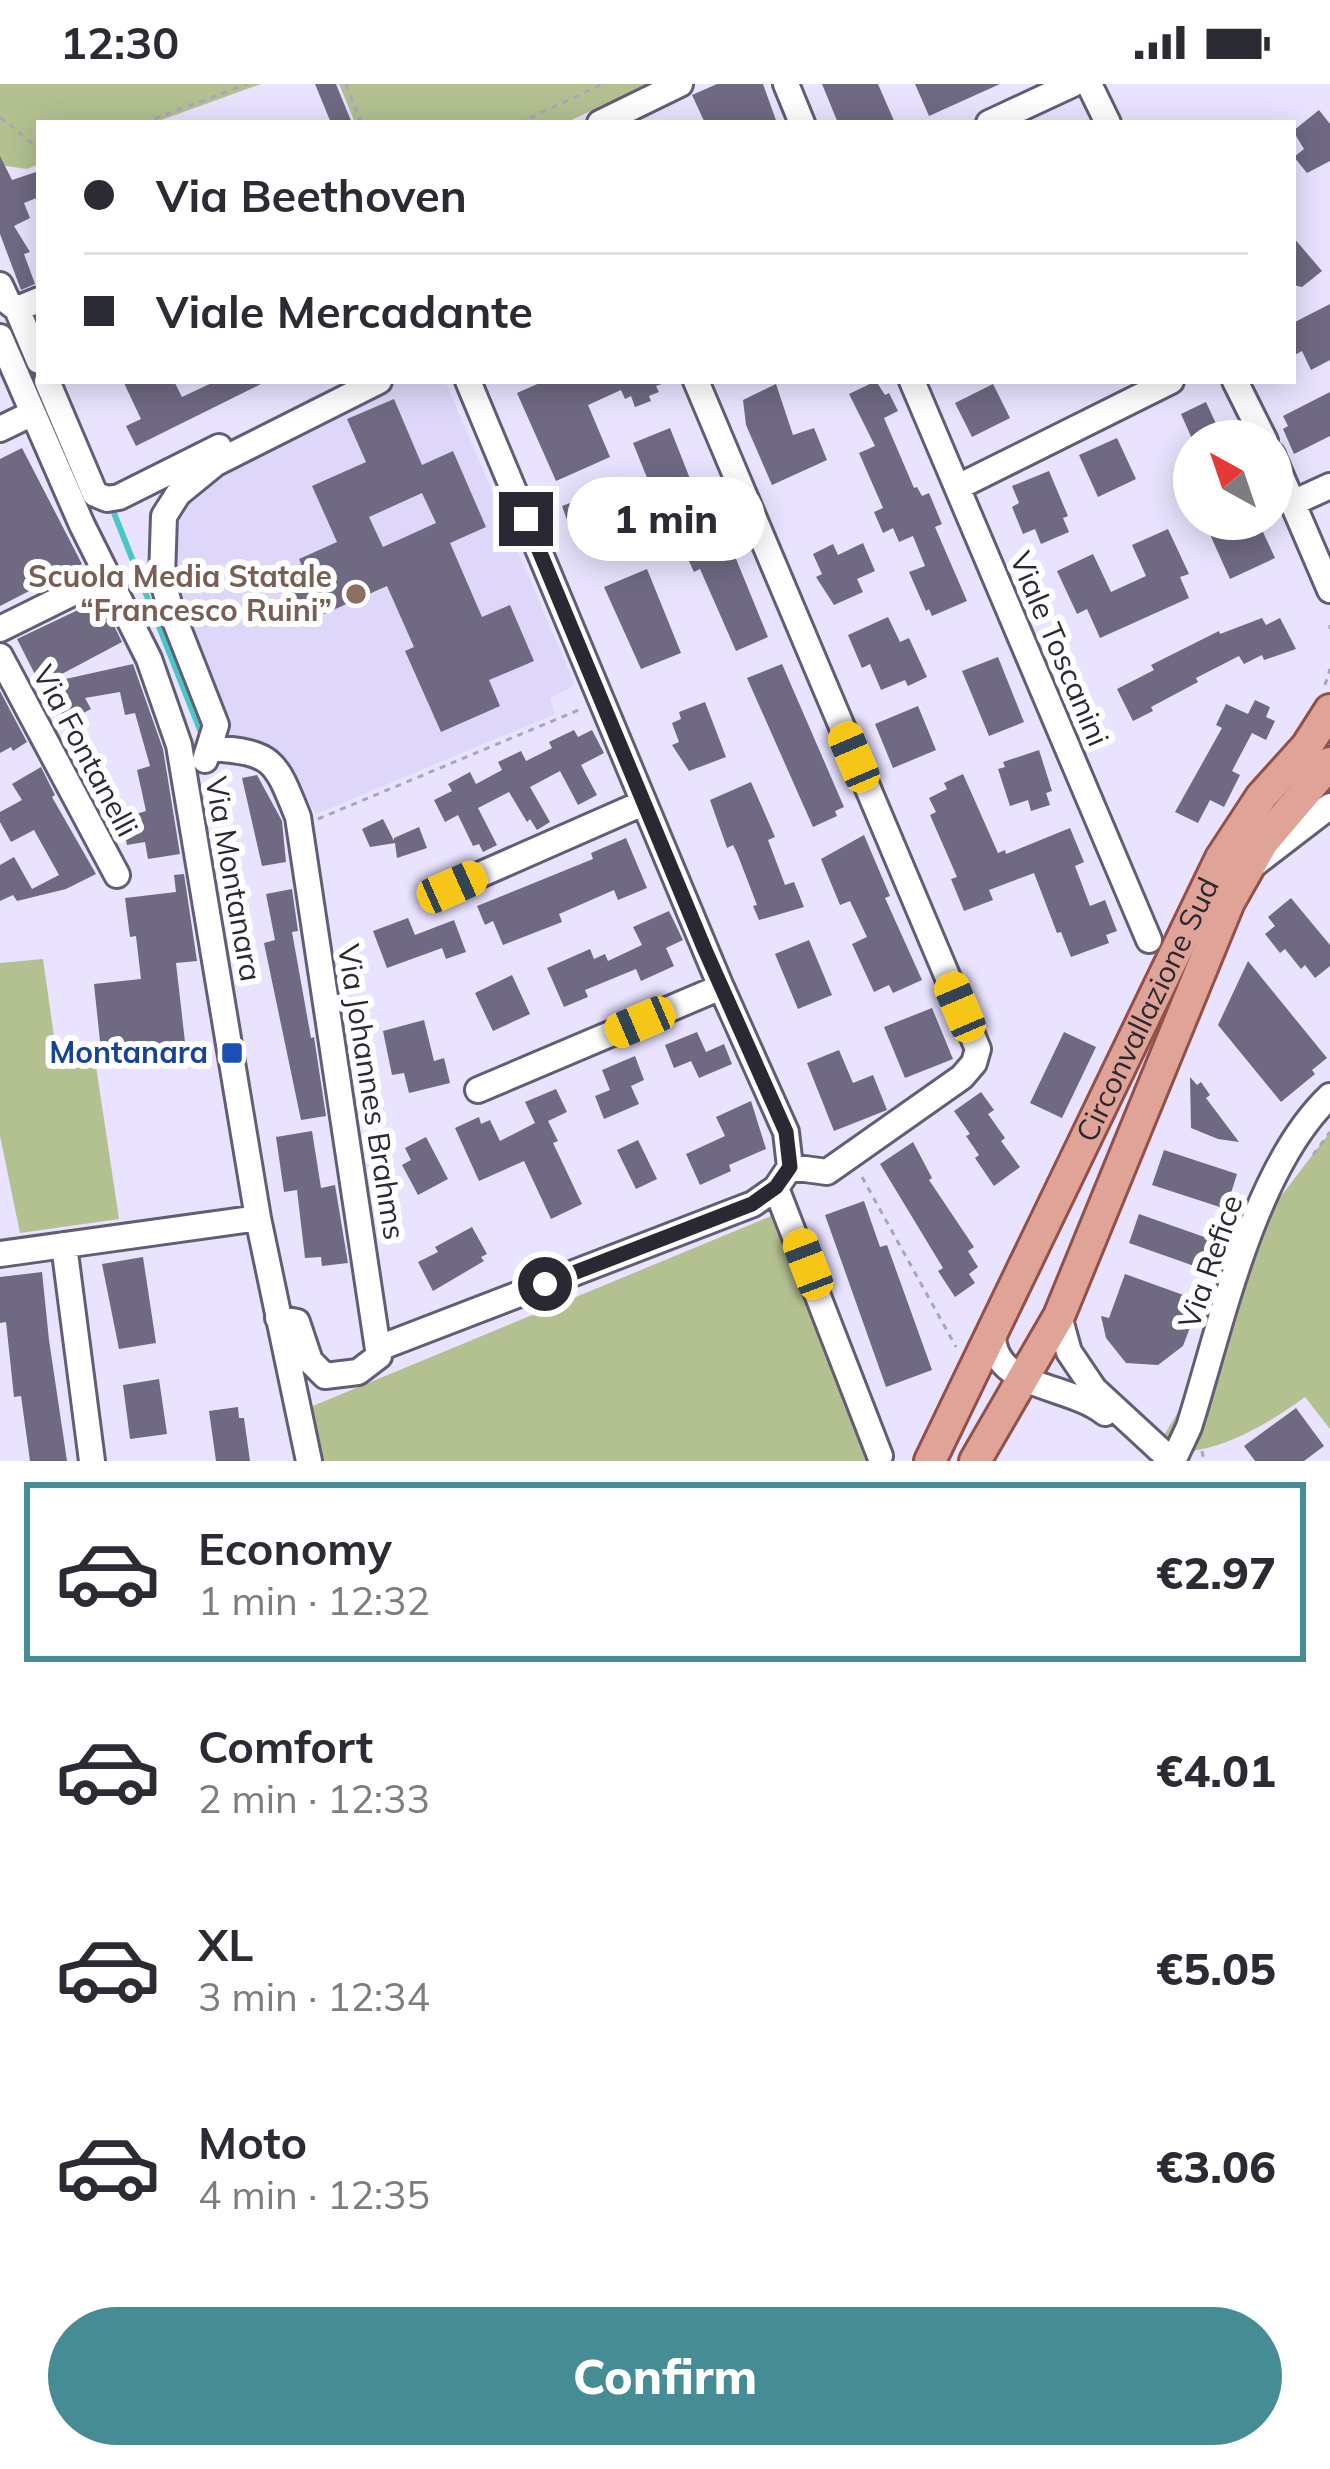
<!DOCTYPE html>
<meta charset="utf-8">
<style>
:root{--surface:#fff;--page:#f7f7f7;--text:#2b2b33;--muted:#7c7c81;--line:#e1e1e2;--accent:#458c94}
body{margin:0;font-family:Mulish,sans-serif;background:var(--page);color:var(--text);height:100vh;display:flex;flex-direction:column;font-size:45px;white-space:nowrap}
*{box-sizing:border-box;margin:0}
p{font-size:39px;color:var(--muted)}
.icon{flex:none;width:66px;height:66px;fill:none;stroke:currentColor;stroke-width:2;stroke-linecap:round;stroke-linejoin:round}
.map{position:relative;height:1377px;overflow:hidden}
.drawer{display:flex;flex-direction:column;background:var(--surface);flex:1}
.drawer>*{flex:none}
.hud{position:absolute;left:36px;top:36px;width:1260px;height:264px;border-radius:0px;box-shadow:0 6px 30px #0003;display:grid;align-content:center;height:264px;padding:0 48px;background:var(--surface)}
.needle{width:78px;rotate:320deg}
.fabs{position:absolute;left:1173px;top:336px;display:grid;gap:24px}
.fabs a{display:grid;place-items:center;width:120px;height:120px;border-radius:50%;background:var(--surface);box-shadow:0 6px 30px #0003;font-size:60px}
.end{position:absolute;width:54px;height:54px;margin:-27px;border:15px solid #2a2832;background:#fff;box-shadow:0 0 0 6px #fff}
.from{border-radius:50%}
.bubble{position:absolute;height:84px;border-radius:42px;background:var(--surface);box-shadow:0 6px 30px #0003;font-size:39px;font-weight:800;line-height:84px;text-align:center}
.car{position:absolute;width:36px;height:72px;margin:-36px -18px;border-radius:15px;box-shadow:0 0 9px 3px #0007;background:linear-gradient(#f5c518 24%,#345 0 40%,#f5c518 0 76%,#345 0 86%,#f5c518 0)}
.hud b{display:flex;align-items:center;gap:42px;height:114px;font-size:45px}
.hud b+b{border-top:3px solid var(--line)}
.hud i{width:30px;height:30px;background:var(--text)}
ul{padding:21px 0 0;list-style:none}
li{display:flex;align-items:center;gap:36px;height:180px;margin:0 24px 18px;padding:0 24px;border:6px solid transparent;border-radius:0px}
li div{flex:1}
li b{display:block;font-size:45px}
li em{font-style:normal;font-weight:800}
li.on{border-color:var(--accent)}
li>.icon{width:108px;height:108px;stroke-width:1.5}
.action{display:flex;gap:24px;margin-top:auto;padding:24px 48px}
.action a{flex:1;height:138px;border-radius:72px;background:var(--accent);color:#fff;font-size:48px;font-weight:800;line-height:138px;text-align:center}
.status{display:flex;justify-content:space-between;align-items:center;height:84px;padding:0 60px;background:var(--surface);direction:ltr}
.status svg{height:33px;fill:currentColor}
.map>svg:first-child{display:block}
</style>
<div class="status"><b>12:30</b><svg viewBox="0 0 49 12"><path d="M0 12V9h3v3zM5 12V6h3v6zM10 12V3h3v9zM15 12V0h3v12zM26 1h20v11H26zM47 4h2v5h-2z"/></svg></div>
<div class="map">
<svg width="1330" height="1377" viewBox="0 0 1330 1377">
<rect width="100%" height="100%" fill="#e9e3ff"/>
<path fill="#ded7f9" d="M398,297h47l130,304 -25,13 5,16 -239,100 -48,-70 -43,-10 -55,-160 3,-52 28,-32 50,-33z"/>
<path fill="#b3c191" d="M0,0h261l-108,39h-114v41l-12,5 -27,-4z
M339,0h310l-84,39h-210z
M43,875l15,106 38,1 23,153 -99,14 -20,-97v-173z
M1330,1048v297l-25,-32c-41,30 -99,64 -150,53l40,-66 77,-176z
M781,1128l94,249h-554l-13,-53z"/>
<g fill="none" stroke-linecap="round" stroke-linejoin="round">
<path stroke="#4ac6c9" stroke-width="6" d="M112,424l90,227"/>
</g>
<path fill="#6f6982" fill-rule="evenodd" d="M315,0h21l16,39h-21z
M717,0h46l14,39h-72l-13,-28z
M822,0h56l17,39h-57z
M915,0h85l-71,32z
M1319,26l11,14v37l-23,12 -13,-16 10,-8 -11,-18z
M0,72l12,24 27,-9v26l-15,6 6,15 -16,8 16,26 -6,2 11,30 -14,6 -21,-56z
M1293,153l29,34 -20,16 -9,-2z
M1330,220v56l-19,10 -9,-19 -9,5v-33z
M123,297h51l8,16 34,-16h51l-131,65 -10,-20 15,-7z
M544,297h124v1l-12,4 3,6 -10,4 2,5 -16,6 -4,-11 -6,3 -4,-9 -33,15 22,52 -54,24 -39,-88z
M876,297l9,14 4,-2 9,18 -14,7 30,70 3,-1 5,9 7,-3 13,31 -7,3 32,74 -35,15 -3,-7 -3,2 -17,-39 16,-6 -12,-30 -14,6 -6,-14 -10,5 -9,-21 9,-4 -24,-55 16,-7 -26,-52z
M776,300l17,51 21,-7 13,32 -55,25 -26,-60 -3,-25z
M993,300l17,34 -38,19 -17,-34z
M1330,308v44l-36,18 -11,-25 5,-3 -5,-10z
M394,315l28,66 31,-14 33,76 -36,16 32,74 28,-12 24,56 -45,19 11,26 -59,26 -36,-81 9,-4 -27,-61 -63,28 -7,-16 -22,9 -12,-26 21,-10 -5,-12 38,-17 -25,-56 54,-24 -19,-43zM422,409l14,30 -53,24 -14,-30z
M1206,318l18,39h-31l-12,-27z
M670,344l30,76 7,10 9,-4 52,127 -32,14 -36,-82 -6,3 -18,-39 10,-4 -3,-8 6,-3 -12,-26 -21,8 -23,-57z
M1117,354l19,41 -38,18 -19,-42z
M22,364l60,116 -82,42v-147z
M1049,387l19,45 -5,2 6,14 -28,12 -6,-15 -12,5 -11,-27 7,-4 -7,-17z
M613,403l10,28 -51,19 -10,-28z
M1203,435h54l18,39 -45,21z
M1168,445l21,45 -9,3 9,21 -89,40 -13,-29 -10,5 -20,-43 36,-17 18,38 35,-16 -14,-31z
M863,459l12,28 -18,8 6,13 -29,13 -18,-28 6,-3 -9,-20 20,-10 5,11z
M647,485l34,84 -40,16 -37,-82z
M101,515l21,43 -79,42 90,-20 30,85 17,105 -32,5 -3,-17 -18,3 -4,-20 13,-1 -3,-9 13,-4 -9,-41 13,-4 -15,-53 -10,2 -5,-23 -35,6 6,11 -25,13 -5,-9 -5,3 -39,-77z
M888,533l12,25 9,-4 18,39 -19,9 -3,-6 -24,10 -11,-26 -8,4 -14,-33z
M1262,534l4,7 14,-7 16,31 -32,11 -2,-5 -18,9 -5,-8 -43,22 2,4 -47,25 2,4 -20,10 -16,-32 37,-19 -3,-5 68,-34 1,3z
M998,573l26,65 -35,14 -27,-65z
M782,580l62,143 -9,4 2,5 -24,11 -66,-149z
M0,607l27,51 -14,9 -2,-4 -11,6z
M1255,616l15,7 -4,10 9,4 -9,19 -14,-7 -20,38 8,4 -16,32 -14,-7 -12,23 -23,-11 47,-84 -6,-3 10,-21 22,10z
M705,618l21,55 -37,14 -17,-26 7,-3 -7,-19 9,-4 -2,-7z
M918,622l18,44 -43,18 -18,-44z
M574,646l4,7 14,-7 12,23 -23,12 16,30 -19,10 -18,-34 -30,16 20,35 -13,8 -7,-11 -3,3 -18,-30 -31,16 19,37 -14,7 -4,-8 -6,2 -15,-31 -13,7 -11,-22 18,-9 -4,-7 22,-12 6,12 26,-14 -4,-8 23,-11 5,10 26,-13 -3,-6z
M1039,666l13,41 -6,2 4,12 -19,6 -3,-11 -18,6 -12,-37 7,-2 -2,-5z
M41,683l14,28 -3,2 44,77 -30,15 -49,12 -4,-6 -13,6v-36l14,-8 18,32 27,-14 -25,-45 -23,12 -11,-20v-10l22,-12 -10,-16z
M963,690l35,79 7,-3 1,4 64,-26 14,34 -9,4 15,40 15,-6 12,31 -11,4 3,8 -38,14 -10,-25 -4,1 -23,-60 -45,17 4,10 -29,11 -13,-32 6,-2 -27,-62 6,-3 -7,-14 18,-9 -3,-6z
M257,691l25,46 4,41 -24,4 -20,-88z
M751,698l24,55 -7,3 17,45 9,-3 10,25 -45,13 -6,-14 4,-1 -20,-52 -4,-8 -6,3 -17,-48z
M383,735l11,22v-3l25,-11 8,21 -30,10 -2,-15 -25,4 -8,-18z
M864,751l26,61 -5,2 37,82 -29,13 -4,-8 -15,7 -22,-48 15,-7 -17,-36 -10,4 -19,-46z
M626,754l21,50 -29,12 -4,-10 -55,24 3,8 -59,23 -10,-24 -8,4 -8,-19 116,-47 -2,-6z
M184,790l13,87 -21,2 9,79 -84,9 -7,-67 47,-5 -5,-43 -6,1 -5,-39 51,-6 -2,-17z
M292,805l6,42 -6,1 19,106 3,-1 12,79 -25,4 -37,-177 11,-3 -9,-46z
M1291,814l39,47v21l-15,12 -10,-13 -4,4 -16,-20 -5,4 -15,-19 10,-8 -7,-9z
M669,827l14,29 -17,8 8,18 -33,15 -5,-12 -51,21 3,7 -24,10 -17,-39 43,-19 4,10 11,-5 3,7 34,-16 -9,-18z
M408,834l7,17 39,-15 12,32 -20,7 -4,-11 -55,20 -14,-37z
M809,856l23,55 -34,14 -23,-55z
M1248,877l79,97 -15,12 3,4 -34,28 -63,-77z
M512,891l18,39 -37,17 -18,-38z
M932,924l21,51 -48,19 -21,-51z
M424,936l10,41 10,-3 6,25 -41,10 -5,-20 -12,2 -9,-44z
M697,948l9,20 18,-8 8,20 -33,14 -8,-17 -17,7 -9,-23z
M1064,948l32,15 -34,71 -32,-15z
M839,966l14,33 20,-8 14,35 -53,21 -27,-68z
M635,972l9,24 -13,6 8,18 -35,15 -9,-23 15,-6 -8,-20z
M1190,993l7,8 4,-3 9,13 -4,3 33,44 -21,-3 -27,-11z
M556,1005l11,23 -19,9 10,20 -5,2 29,61 -31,15 -27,-58 -45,20 -24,-53 24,-11 2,7 9,-4 10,21 35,-18 -10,-21z
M981,1008l13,18 -6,4 17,24 -4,3 19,26 -26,19 -19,-28 4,-3 -13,-19 4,-2 -16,-23z
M751,1017l15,48 -37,16 2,6 -31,14 -14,-31 39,-18 -9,-19z
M312,1047l9,57 14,-3 13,78 -26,3 -1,-9 -16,1 -8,-68 -13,2 -8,-55z
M426,1053l22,42 -30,16 -16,-30 9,-5 -6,-12z
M638,1056l19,39 -21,10 -19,-39z
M913,1058l19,36 -3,2 45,67 -6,4 10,16 -9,7 6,9 -20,14 -17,-26 5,-3 -63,-104z
M1164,1066l73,24 -11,35 -74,-24z
M864,1117l16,46 7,-2 45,125 -46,17 -61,-172z
M1139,1130l71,25 -10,29 -71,-25z
M472,1143l15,27 -6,3 3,4 -51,30 -15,-29 20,-10 -3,-5z
M143,1173l13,86 -37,6 -17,-85z
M42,1188l7,68 18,121h-37l-9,-65 -7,1 -8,-75 -6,1v-46z
M1125,1190l75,27 -17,45 -25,19 -32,-2 -20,-25 -5,-22 8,2z
M159,1295l8,55 -37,5 -7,-54z
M238,1323l1,11h5l6,43h-34l-7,-50z
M1296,1324l28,38 -20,15h-49l-11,-15z"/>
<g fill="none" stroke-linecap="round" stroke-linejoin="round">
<g stroke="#625d75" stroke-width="30">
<path id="minor" d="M786,0l16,39
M1089,0l19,39
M600,39l80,-39
M989,39l84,-39
M0,201l8,17 9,7 22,-9
M17,225l22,52
M0,253l82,188 67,134 30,86 79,473 51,243
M47,297l48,113 12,5 12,-2 100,-50
M468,297l253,606 65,145 4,35
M696,297l282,668 -4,14 -12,14 -135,95 -37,-5
M912,297l237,559
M1235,297l30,60
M0,345l33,-16
M1272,371l58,135
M958,403l213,-106
M1295,418l35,-16
M0,545l107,-53
M0,572l117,219
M212,664c62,5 63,12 86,69l81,539 -21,16 -33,4 -15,-15 -13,-39 -19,-4
M205,676l11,-35 -46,-117 -8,-31 2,-61 14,-22 38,-31 163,-82
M1256,779l74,-57
M452,803l191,-84
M478,1006l243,-103
M776,1104l104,268
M64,1161l28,216
M0,1170l258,-36
M1059,1232l10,36 25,37 78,72
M993,1246c-4,59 74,53 112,83
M379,1264l374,-144 23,-16 14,-21
M1173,1377l16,-34c32,-101 64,-258 141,-331"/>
</g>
<g stroke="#925046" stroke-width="36">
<g id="major">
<path id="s1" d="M930,1377l291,-603 40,-61 46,-51 23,-36"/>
<path d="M975,1377l84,-145 170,-414 34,-60 67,-79"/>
</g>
</g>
<path stroke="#aaa5bb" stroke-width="3" stroke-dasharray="6 6" stroke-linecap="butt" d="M346,0l15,39
M0,33l39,32
M143,39l104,-39
M519,39l84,-39
M1330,541v4
M1325,601l5,-16
M318,735l263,-110
M1313,1071l17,-23
M862,1093l94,170
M1202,1367l2,10"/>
<use href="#minor" stroke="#fff" stroke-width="24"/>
<use href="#major" stroke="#dfa397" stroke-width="30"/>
</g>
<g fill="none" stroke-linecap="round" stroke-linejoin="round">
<path stroke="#2a2832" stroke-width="15" d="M526,435l179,431 81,182 4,35 -14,20 -24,17 -207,80"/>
</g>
<circle fill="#8d6e63" stroke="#fff" stroke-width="4.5" cx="356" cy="510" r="12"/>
<rect fill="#1a4fb4" stroke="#fff" stroke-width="4.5" x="220" y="957" width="24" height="24" rx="6"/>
<g text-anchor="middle" stroke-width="12" stroke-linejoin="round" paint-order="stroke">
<g font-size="30" font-weight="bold" fill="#785e54" stroke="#fff" text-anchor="end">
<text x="332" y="503">Scuola Media Statale<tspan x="332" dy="34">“Francesco Ruini”</tspan></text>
</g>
<g font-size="30" fill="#2a2832" stroke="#fff">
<text transform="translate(1059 565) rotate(67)" y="10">Viale Toscanini</text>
<text transform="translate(85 667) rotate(62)" y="10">Via Fontanelli</text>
<text transform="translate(233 795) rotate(80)" y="10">Via Montanara</text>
<text dy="10" stroke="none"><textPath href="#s1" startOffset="501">Circonvallazione Sud</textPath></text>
<text transform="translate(371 1008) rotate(81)" y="10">Via Johannes Brahms</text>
<text transform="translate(1211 1178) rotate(-71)" y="10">Via Refice</text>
</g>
<g font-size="30" font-weight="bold" fill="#164399" stroke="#fff" text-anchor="end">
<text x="208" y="979">Montanara</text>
</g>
</g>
</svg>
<div class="fabs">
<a><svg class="needle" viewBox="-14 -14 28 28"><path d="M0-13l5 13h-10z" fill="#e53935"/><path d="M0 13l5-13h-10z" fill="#7c7c81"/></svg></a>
</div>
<i class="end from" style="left:545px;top:1200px"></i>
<i class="end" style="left:526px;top:435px"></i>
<div class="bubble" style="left:567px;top:393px;width:198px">1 min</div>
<i class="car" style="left:854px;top:673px;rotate:337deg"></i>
<i class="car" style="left:452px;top:803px;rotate:66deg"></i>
<i class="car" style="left:960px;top:923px;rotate:337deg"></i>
<i class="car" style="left:640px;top:938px;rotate:247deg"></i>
<i class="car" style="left:808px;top:1180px;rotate:339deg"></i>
<div class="hud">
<b><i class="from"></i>Via Beethoven</b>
<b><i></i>Viale Mercadante</b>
</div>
</div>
<section class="drawer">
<ul>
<li class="on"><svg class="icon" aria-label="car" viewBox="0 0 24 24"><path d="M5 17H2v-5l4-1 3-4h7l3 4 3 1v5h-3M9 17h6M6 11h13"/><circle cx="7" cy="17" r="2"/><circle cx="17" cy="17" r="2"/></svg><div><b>Economy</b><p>1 min · 12:32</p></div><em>€2.97</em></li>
<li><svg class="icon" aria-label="car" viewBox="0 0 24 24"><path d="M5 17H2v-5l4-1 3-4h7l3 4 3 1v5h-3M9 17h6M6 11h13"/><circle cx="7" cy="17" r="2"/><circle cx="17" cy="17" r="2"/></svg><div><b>Comfort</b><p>2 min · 12:33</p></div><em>€4.01</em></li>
<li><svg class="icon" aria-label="car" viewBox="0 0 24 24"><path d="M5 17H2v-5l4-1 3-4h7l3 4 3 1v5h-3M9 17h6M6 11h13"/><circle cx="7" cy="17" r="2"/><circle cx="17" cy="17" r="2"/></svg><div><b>XL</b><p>3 min · 12:34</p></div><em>€5.05</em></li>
<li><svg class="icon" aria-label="car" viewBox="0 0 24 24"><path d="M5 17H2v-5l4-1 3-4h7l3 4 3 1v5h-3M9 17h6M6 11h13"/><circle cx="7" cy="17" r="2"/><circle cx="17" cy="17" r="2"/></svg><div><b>Moto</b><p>4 min · 12:35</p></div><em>€3.06</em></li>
</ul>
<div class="action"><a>Confirm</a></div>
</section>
